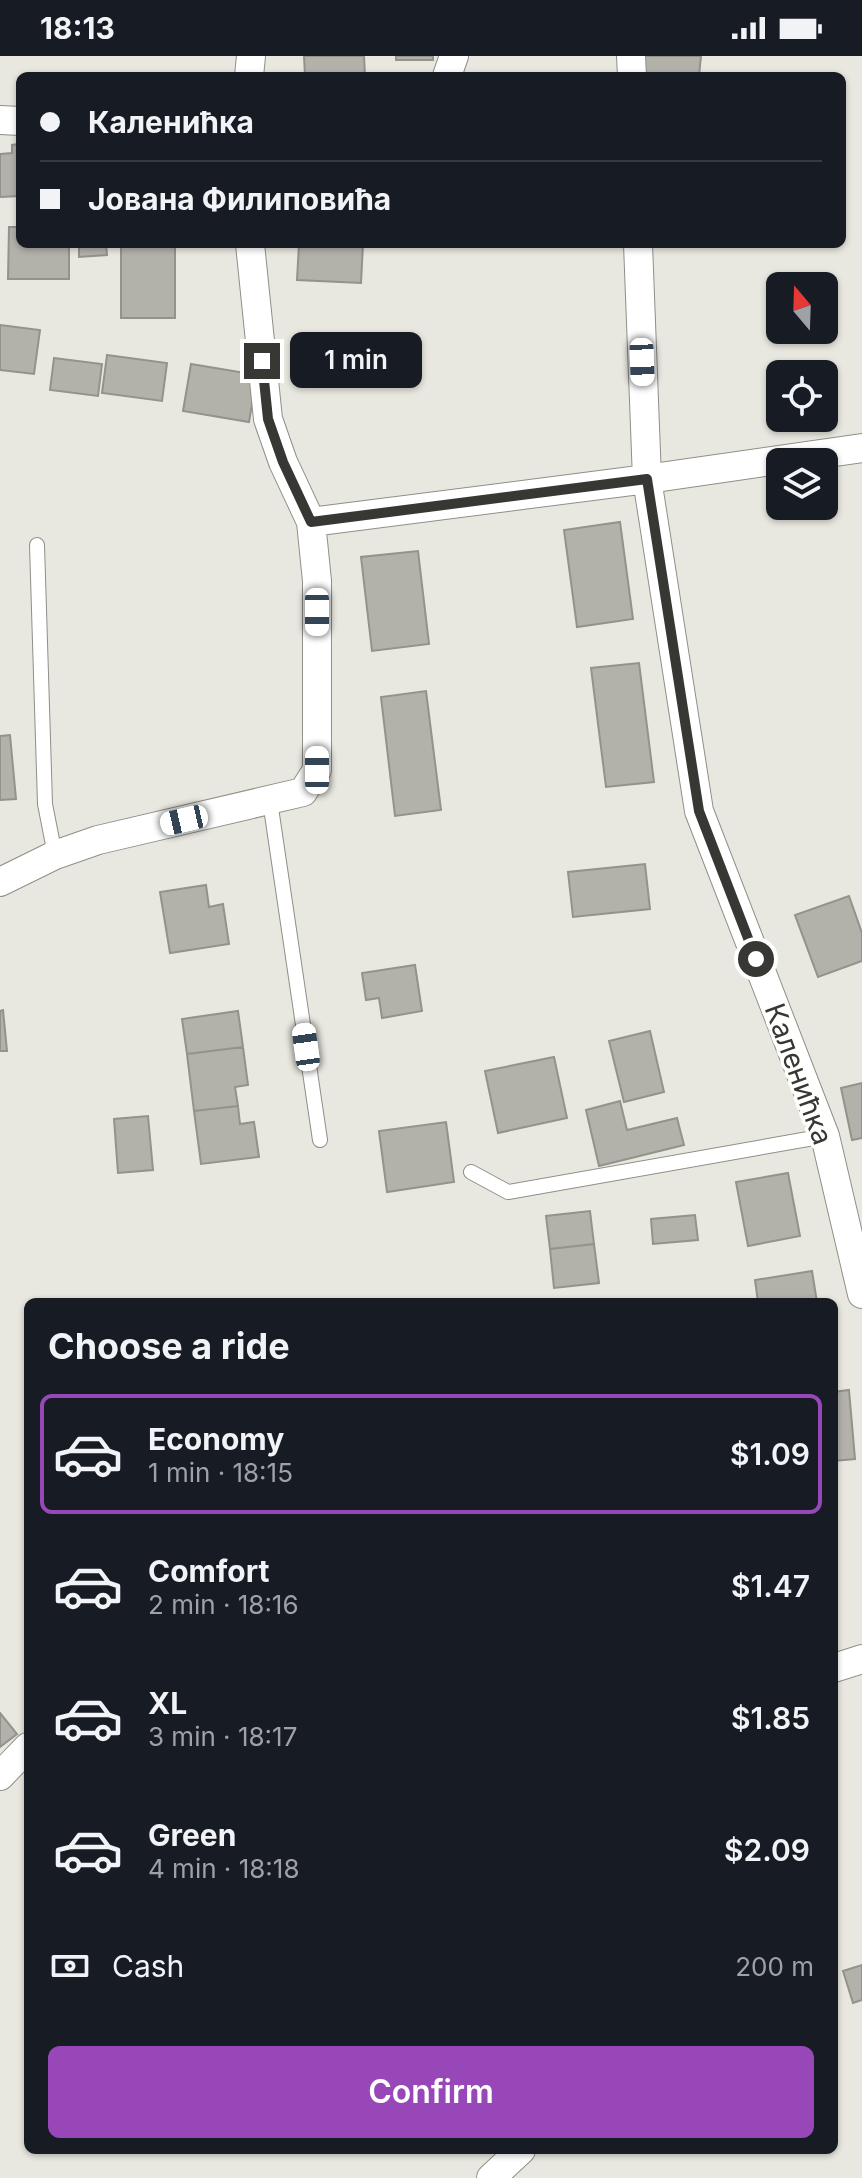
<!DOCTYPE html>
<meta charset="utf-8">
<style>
:root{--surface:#171b24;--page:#20242c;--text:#f1f3f6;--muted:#9ea1a6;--line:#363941;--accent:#9747b7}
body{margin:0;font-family:Inter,sans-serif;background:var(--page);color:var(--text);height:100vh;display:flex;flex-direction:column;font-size:30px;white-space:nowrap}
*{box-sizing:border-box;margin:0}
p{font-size:26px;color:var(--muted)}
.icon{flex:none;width:44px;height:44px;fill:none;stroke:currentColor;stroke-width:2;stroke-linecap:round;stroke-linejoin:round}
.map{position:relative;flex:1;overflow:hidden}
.side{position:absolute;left:24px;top:1242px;width:814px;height:856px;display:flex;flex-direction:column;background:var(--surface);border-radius:12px;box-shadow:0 2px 6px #0004}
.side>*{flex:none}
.guide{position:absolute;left:16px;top:16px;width:830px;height:176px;border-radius:12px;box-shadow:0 2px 6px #0004;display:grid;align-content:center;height:176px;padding:0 24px;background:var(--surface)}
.needle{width:52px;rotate:341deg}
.tools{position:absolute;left:766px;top:216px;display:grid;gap:16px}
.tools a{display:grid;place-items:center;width:72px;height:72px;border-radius:12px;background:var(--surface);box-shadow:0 2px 6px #0004;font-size:40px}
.end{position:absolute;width:36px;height:36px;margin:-18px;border:10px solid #373734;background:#fff;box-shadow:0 0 0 4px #fff}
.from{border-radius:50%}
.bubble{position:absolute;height:56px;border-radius:12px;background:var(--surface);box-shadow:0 2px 6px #0004;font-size:26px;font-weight:600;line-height:56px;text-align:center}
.car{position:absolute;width:24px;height:48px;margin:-24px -12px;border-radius:10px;box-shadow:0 0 6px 2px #0007;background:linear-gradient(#fff 24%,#345 0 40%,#fff 0 76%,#345 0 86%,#fff 0)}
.guide b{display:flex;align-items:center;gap:28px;height:76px;font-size:30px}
.guide b+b{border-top:2px solid var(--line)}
.guide i{width:20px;height:20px;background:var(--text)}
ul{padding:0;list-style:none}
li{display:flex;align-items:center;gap:24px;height:120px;margin:0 16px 12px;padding:0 8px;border:4px solid transparent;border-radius:12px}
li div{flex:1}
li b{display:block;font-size:30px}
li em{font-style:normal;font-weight:600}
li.current{border-color:var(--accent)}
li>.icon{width:72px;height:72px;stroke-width:1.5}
h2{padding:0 24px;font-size:36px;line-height:96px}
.pay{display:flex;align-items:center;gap:20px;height:88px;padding:0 24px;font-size:30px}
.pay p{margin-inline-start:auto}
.action{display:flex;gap:16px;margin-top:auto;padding:16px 24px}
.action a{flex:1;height:92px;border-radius:12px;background:var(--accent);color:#fff;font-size:32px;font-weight:600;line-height:92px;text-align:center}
.status{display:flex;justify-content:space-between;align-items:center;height:56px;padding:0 40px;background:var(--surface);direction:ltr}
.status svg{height:22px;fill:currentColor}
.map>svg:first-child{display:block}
</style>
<div class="status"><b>18:13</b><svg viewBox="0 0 49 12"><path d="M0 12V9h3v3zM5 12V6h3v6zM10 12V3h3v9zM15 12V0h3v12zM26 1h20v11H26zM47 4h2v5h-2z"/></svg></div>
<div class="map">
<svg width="862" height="2122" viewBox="0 0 862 2122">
<rect width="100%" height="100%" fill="#e8e8e0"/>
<path fill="#b2b1aa" stroke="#93938c" stroke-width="2" d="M304,0h60l1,20h-60z
M396,0h37v4h-37z
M645,0h56l-2,20h-56z
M20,88v52l-20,1v-43l12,-1v-8z
M9,171h11v17h49v35h-61z
M79,188h27l1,11 -28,2z
M121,188h54v74h-54z
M299,188h64l-2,39 -64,-3z
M0,269l40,5 -6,44 -34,-4z
M107,299l60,8 -5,38 -60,-8z
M54,302l48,6 -4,32 -48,-6z
M191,308l66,11 -8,47 -66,-11z
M620,466l13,97 -56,8 -13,-97z
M418,495l11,93 -57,7 -11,-94z
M639,607l15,119 -48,5 -15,-119z
M426,635l15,119 -46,6 -14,-119z
M10,679l6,64 -16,1v-64z
M645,808l5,45 -77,8 -5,-45z
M206,829l3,22 14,-3 6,40 -59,9 -10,-61z
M849,840l13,37v28l-44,16 -23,-62z
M415,909l7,46 -40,7 -3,-20 -13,2 -4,-27z
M3,954l4,41h-7v-40z
M238,955l5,36 -56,7 -5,-35z
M650,975l14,61 -40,10 -15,-61z
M243,991l5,38 -13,2 3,19 -44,5 -7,-57z
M554,1001l13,61 -69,15 -13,-62z
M862,1027v55l-10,2 -11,-52z
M620,1045l7,29 50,-12 7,27 -85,21 -13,-56z
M238,1050l2,18 14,-2 5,35 -58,7 -7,-53z
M148,1060l5,54 -35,3 -4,-54z
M446,1066l8,60 -67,10 -8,-61z
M788,1117l12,63 -52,10 -12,-64z
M590,1155l4,33 -44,5 -4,-33z
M695,1159l3,25 -45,4 -2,-25z
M594,1188l5,39 -45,5 -4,-39z
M812,1215l5,31h-59l-3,-22z
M849,1334l6,69 -21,2v-69z
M0,1657l17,21 -17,13z
M862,1909v35l-9,3 -10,-32z"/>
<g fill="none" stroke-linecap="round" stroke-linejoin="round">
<g stroke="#8f8f88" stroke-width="16">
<path id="lane" d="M37,489l8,259 10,51
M270,745l50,339
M471,1116l37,20 317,-56"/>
</g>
<g stroke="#8f8f88" stroke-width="30">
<path id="street" d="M631,0l1,20
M249,20l2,-20
M447,20l7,-20
M0,64l20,1
M638,188l9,235 52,332 126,325 37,158
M311,466l336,-43 215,-31
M0,826l55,-27 43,-15 205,-48 14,-22v-189l-6,-59 -28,-60 -15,-43 -18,-175
M834,1612l28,-9
M0,1720l28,-29
M491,2122l30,-28"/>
</g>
<use href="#lane" stroke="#fff" stroke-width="14"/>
<use href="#street" stroke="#fff" stroke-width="28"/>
</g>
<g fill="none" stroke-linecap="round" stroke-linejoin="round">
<path stroke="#373734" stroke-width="10" d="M262,305l6,58 15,43 28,60 336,-43 52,332 57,148"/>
</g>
<g text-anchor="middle" stroke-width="7" stroke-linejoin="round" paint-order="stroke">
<g font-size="28" fill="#373734" stroke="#fffffe">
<text transform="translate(799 1018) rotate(70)" y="10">Каленићка</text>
</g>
</g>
</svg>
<div class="tools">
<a><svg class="needle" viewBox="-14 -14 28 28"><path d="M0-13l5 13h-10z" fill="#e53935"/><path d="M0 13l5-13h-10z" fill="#9ea1a6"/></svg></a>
<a><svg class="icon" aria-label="locate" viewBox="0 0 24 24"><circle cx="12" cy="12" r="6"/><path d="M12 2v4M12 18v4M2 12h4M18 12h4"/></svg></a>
<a><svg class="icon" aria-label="layers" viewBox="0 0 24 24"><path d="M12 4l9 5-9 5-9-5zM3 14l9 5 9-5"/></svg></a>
</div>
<i class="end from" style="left:756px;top:903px"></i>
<i class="end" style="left:262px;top:305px"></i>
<div class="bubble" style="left:290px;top:276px;width:132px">1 min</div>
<i class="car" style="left:642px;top:306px;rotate:178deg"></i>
<i class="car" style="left:317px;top:556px;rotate:180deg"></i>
<i class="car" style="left:317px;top:714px;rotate:0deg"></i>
<i class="car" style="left:184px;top:764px;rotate:257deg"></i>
<i class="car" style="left:306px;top:991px;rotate:352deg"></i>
<div class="guide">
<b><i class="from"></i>Каленићка</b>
<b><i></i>Јована Филиповића</b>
</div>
<section class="side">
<h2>Choose a ride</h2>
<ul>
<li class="current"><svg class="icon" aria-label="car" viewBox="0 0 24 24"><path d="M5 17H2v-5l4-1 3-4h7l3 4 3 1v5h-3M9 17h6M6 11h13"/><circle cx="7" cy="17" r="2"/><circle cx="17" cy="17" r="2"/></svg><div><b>Economy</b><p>1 min · 18:15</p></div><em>$1.09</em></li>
<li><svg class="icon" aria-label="car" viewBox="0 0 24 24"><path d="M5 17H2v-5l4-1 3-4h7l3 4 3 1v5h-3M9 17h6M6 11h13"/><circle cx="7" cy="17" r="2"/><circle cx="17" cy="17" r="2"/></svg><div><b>Comfort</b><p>2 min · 18:16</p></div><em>$1.47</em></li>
<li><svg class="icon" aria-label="car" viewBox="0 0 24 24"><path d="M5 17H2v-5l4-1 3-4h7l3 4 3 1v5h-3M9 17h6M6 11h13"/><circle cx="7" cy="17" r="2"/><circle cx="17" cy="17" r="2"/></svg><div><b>XL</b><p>3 min · 18:17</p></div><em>$1.85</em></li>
<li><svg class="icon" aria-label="car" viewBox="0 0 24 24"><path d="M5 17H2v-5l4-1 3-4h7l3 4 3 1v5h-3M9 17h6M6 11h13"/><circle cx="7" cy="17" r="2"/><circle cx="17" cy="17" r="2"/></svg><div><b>Green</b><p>4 min · 18:18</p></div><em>$2.09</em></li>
</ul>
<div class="pay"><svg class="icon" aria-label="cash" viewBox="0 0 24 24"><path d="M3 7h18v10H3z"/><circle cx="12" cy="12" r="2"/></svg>Cash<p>200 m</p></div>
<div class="action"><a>Confirm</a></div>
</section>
</div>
